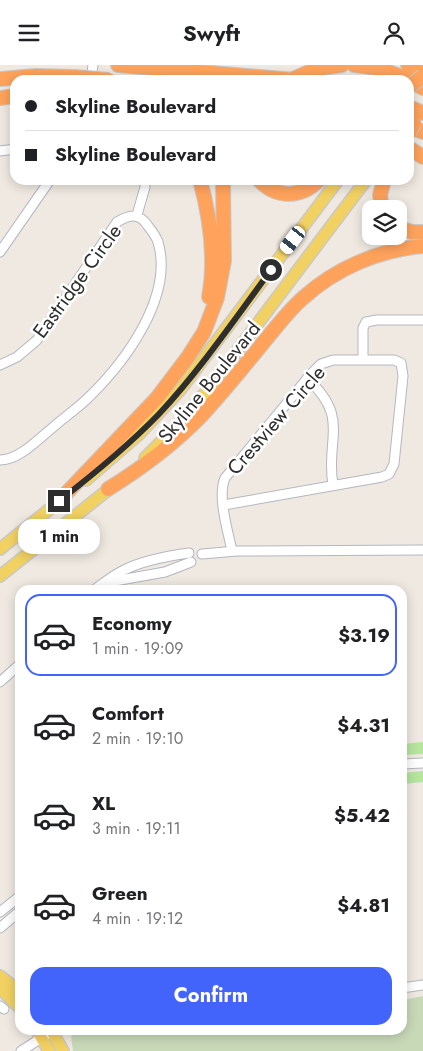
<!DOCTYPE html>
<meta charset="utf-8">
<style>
:root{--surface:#fff;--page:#f6f6f6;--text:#202124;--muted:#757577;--line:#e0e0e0;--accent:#4264fb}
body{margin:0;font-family:Jost,sans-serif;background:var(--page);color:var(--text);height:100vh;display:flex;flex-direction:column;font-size:19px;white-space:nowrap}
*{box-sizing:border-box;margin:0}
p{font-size:16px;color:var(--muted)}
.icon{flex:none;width:28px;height:28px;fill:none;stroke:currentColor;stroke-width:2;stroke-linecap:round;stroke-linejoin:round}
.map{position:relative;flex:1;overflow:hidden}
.panel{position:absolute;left:15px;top:520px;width:392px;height:450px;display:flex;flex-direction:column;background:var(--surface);border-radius:15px;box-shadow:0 2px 12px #0003}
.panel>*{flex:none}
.guide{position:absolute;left:10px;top:10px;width:404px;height:110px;border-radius:15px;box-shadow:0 2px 12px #0003;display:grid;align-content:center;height:110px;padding:0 15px;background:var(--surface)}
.tools{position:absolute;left:362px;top:135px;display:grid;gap:10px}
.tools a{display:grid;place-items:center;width:45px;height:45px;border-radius:10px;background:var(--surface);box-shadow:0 2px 12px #0003;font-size:25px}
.end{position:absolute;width:22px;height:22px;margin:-11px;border:6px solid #2e2e2e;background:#fff;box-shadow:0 0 0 2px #fff}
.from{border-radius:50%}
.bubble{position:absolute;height:35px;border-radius:15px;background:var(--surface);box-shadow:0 2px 12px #0003;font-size:16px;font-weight:700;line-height:35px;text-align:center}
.car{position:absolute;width:15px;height:30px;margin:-15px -8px;border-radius:6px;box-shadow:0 0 4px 1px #0007;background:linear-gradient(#fff 24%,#345 0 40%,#fff 0 76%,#345 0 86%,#fff 0)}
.guide b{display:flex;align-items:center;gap:18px;height:48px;font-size:19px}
.guide b+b{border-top:1px solid var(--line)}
.guide i{width:12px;height:12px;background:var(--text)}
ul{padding:9px 0 0;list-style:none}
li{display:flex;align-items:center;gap:15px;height:82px;margin:0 10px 8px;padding:0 5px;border:2px solid transparent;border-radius:15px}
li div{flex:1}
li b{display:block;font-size:19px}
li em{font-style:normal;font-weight:700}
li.active{border-color:var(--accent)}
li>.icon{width:45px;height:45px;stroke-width:1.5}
.action{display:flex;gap:10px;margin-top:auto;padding:10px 15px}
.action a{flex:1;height:58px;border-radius:15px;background:var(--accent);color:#fff;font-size:20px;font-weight:700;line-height:58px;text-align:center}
header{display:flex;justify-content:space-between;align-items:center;height:65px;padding:0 15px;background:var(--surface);font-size:22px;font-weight:700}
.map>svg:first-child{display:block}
</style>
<header><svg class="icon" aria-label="menu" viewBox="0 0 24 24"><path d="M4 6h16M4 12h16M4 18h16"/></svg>Swyft<svg class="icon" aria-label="person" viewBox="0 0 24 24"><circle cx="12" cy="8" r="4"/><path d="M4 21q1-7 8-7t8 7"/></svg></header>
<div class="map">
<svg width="423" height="986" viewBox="0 0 423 986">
<rect width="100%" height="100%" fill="#efe9e1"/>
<path fill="#b6e59e" d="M402,676l1,3 20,-2v12l-20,1z
M423,706v11l-20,2v-11z"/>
<path fill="#c8d9b8" d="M423,931v55h-350l-2,-15 8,-6h323l1,-30z"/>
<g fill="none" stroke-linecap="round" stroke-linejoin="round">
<g stroke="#b4b7c1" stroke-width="11">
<path id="minor" d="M91,15l2,-15
M0,86l15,-2
M137,150l8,-28
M0,187l50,-72
M363,295v-32l3,-6 11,-2h46
M0,300l17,-8 20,-17 80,-118c12,-7 22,-10 31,4 4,5 8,10 10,16 16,54 -32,119 -69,155 -12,12 -26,21 -38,32 -14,11 -32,31 -51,31
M307,313c44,41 18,60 26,107
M224,440l158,-28 7,-3 5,-10 9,-88 -2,-13 -7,-3h-61l-12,4 -10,10 -86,104c-8,19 3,53 7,73
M202,489l35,-3 186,-1
M109,517l56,-10 26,-10
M94,525c10,-7 19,-15 30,-20 20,-10 43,-14 65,-17
M0,617l20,-18
M402,699l21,-1
M0,847l20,-16
M0,863l20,-17
M402,923l21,-3
M0,941l4,3
M21,986l25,-16"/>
</g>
<g stroke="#c9c9c9" stroke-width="14">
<path id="major" d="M145,393l31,-31 30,-35 160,-212
M86,415l53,-46 41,-44 158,-210
M0,484l66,-53
M0,511l114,-91
M0,911l20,16
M0,923l20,20
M37,965l12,21
M51,965l12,21"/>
</g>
<g stroke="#c9c9c9" stroke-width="16">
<path id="highway" d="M118,0l177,15
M354,0c26,2 48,10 69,23
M408,0l15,9
M328,2l14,-2
M0,14l36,-3 38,1
M0,33l15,-2
M409,42l14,6
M409,61l14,6
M409,83l14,9
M200,115c10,37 16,79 9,117
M259,115c18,19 42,18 60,0
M382,144l-2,-14 4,-15
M399,163l13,4h11
M108,424c34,-21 65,-44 93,-73 23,-25 45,-52 66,-78 12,-14 22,-28 36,-40 33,-30 76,-48 120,-52
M59,436l98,-103 31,-41 16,-25 13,-34 7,-37 -1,-81"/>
</g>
<use href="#minor" stroke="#fff" stroke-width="9"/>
<use href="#major" stroke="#f2d163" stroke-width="11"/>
<use href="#highway" stroke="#ffa35c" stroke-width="14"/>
<g stroke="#c9c9c9" stroke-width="16" stroke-linecap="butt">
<path id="highway-bridge" d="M74,12l35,3
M291,15l18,-8 19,-5
M409,22l14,-11
M409,68l5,-10"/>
</g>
<use href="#highway-bridge" stroke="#ffa35c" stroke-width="14"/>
</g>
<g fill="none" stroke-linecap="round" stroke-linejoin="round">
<path stroke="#2e2e2e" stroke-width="6" d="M59,436c35,-27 69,-55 100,-87 41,-44 76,-95 112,-144"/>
</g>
<g text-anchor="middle" stroke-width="5" stroke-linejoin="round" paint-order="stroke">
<g font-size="20" fill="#2e2e2e" stroke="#fff">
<text transform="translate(77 216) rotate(-54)" y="7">Eastridge Circle</text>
<text transform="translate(209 317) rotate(-51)" y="7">Skyline Boulevard</text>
<text transform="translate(276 355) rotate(-49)" y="7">Crestview Circle</text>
</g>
</g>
</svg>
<div class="tools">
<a><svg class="icon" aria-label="layers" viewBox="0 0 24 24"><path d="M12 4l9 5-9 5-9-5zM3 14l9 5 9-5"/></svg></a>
</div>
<i class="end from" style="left:271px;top:205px"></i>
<i class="end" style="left:59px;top:436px"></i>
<div class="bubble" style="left:18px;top:454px;width:82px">1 min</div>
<i class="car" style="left:293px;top:175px;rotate:217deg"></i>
<div class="guide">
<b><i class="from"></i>Skyline Boulevard</b>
<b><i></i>Skyline Boulevard</b>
</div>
<section class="panel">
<ul>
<li class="active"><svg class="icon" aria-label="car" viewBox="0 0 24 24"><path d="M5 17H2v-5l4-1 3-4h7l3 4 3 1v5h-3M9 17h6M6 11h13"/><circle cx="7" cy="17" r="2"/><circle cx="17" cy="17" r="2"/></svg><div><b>Economy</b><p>1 min · 19:09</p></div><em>$3.19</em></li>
<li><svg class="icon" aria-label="car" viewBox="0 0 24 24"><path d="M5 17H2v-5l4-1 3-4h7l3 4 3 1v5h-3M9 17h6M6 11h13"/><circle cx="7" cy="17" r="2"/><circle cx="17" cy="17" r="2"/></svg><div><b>Comfort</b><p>2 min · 19:10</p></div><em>$4.31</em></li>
<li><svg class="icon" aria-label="car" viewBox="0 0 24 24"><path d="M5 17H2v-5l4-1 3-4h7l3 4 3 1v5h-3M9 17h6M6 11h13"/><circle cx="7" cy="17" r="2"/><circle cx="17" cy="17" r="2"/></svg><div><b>XL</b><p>3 min · 19:11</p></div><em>$5.42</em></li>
<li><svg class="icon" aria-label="car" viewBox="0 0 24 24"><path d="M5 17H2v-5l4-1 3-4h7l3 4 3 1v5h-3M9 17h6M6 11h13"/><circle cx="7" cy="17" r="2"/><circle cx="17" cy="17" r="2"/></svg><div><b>Green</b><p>4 min · 19:12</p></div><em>$4.81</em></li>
</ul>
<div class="action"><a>Confirm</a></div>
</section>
</div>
